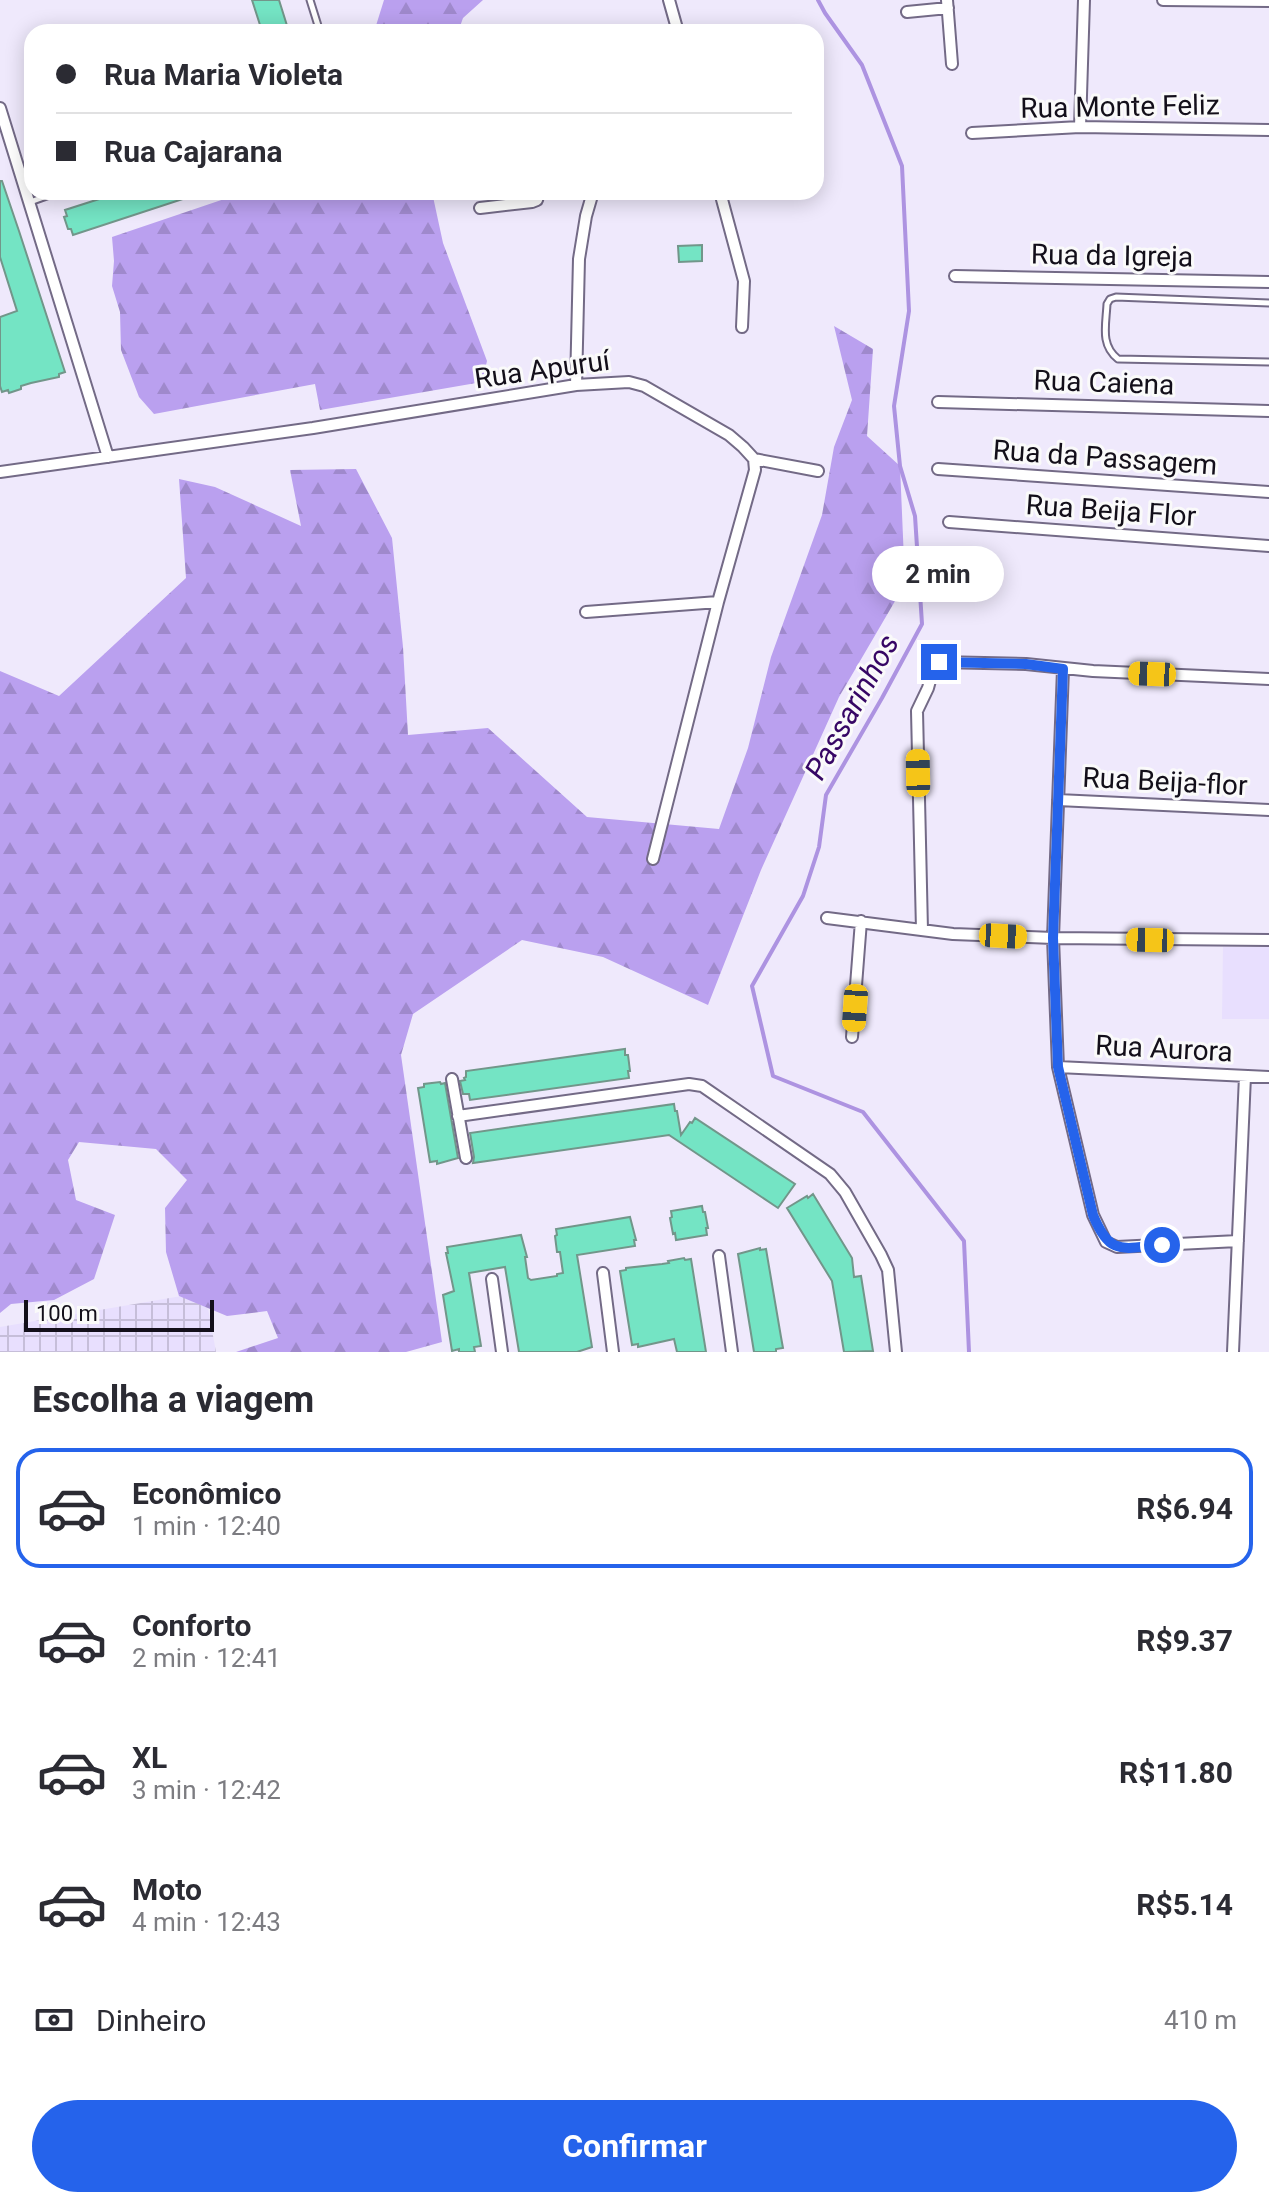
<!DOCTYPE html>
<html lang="pt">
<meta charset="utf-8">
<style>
:root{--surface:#fff;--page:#f2f2f3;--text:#2b2b33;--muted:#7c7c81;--line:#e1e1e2;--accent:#2563eb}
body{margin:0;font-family:Roboto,sans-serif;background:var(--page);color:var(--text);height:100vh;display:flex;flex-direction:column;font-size:30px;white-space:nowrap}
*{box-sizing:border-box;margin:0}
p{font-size:26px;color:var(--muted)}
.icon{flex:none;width:44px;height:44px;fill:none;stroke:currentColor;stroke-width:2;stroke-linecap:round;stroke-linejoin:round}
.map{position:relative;height:1352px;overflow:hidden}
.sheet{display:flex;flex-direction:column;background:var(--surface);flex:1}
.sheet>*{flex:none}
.banner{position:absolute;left:24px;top:24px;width:800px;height:176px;border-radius:24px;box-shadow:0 4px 20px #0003;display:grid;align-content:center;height:176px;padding:0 32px;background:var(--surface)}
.scale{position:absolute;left:24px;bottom:20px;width:190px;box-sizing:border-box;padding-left:8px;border:4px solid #130f1a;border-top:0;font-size:22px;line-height:28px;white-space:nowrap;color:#130f1a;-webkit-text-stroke:6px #fafafa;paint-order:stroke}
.end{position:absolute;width:36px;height:36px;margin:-18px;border:10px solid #2563eb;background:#fff;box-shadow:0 0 0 4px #fff}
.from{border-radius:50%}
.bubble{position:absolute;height:56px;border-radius:28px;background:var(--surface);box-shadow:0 4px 20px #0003;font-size:26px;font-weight:700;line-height:56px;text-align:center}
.car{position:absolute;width:24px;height:48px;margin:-24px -12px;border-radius:10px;box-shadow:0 0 6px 2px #0007;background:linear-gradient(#f5c518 24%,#345 0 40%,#f5c518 0 76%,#345 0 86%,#f5c518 0)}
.banner b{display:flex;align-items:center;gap:28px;height:76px;font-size:30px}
.banner b+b{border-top:2px solid var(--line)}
.banner i{width:20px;height:20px;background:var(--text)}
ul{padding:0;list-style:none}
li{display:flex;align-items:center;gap:24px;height:120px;margin:0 16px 12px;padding:0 16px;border:4px solid transparent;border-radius:24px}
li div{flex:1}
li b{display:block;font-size:30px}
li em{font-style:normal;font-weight:700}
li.current{border-color:var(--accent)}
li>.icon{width:72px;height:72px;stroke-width:1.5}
h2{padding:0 32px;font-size:36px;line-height:96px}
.pay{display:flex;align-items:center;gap:20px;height:88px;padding:0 32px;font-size:30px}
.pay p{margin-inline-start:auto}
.action{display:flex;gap:16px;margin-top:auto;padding:16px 32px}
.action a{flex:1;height:92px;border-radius:48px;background:var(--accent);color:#fff;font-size:32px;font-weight:700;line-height:92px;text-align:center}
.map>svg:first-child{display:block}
</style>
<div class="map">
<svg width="1269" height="1352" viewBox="0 0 1269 1352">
<defs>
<pattern id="industrial-grid" width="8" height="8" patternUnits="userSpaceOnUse" patternTransform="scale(2)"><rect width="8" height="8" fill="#e8dffe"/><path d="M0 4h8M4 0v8" fill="none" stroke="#c6bed9"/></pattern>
<pattern id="forest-firs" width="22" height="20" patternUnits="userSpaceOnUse" patternTransform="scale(2)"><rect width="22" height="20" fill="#baa0ef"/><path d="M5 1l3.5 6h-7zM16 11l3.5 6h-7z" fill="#9f89cc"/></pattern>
</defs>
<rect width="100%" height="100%" fill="#efe9fc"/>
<path fill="#e8dffe" d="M1223,947h46v72h-47z"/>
<path fill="url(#industrial-grid)" d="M205,1292l11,60h-216v-25z"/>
<path fill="url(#forest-firs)" d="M384,0h99l-20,18 -5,14h-84z
M245,192h187l11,51 44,118 -5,21 -162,28 -5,-26 -161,30 -15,-17 -18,-47 -1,-38 -8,-26 2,-25 -2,-24z
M834,326l39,23 -6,87 33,30 5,118 -66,113 -78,173 -53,135 -105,-48 -81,-17 -109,74 -12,41 41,287 -36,10h-170l42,-14 -11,-27 -40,5 -48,-20 -13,-44 -1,-44 22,-28 -31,-31 -77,-7 -11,18 8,40 39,15 -21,64 -40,21 -43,4 -11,9v-642l59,25 127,-118 -7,-99 36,8 86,39 -11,-56 66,-1 36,69 11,109 5,88 80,-7 99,89 132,12 29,-81 23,-91 51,-142 12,-68 18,-47z"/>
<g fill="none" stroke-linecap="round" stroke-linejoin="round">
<path stroke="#ad93e1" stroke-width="4" d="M818,0l7,13 37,52 40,101 7,145 -15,95 6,60 15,50 7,108 -40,74 -56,97 -7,52 -16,49 -51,90 21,90 90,36 101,129 5,111"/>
</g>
<path fill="#74e4c4" stroke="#72968a" stroke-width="2" d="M252,0h27l10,32h-20l-2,-6 -6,2z
M0,181h2l17,50 46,141 -6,2v3l-28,6 -10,3v3l-12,4 -1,-3 -6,2 -2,-6v-69l17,-6 -17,-54z
M121,192h77v2l-125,41 -2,-6h-3l-4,-12 3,-1 -2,-6z
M702,245v16l-23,1 -1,-16z
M625,1049v6h3l2,16h-2l1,7 -159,22 -1,-6h-6l-3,-13 5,-1 -1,-2 2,-1v-6z
M440,1082l1,2 4,-1 13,75 -21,6v-3l-7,1 -12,-74 6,-1v-3z
M674,1104l1,7h2l4,24 9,-13 2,1 3,-5 100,66 -17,24 -109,-73 -196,28 1,-6 -4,-24z
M813,1194l39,64 2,19 7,-1 12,75 -29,1 -12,-71 -45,-73 20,-12 1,2z
M702,1206l1,6h2l3,16h-2l1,7 -31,5 -1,-7 -2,1 -3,-16 2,-1 -1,-6z
M630,1217l6,23h-2l1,6 -58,9 15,92 -15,5h-58l-14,-85 -36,6 12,73 -7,1 1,5h-16v-3l-7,2 -9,-56 11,-4 -8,-38h2l-1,-6 74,-12 6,22h-2l3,21 3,2 26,-4v-2l6,-1 -3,-21h-3l-2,-16 2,-1 -1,-6z
M760,1248v2l6,-1 15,88 2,11 -7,1v3h-22l-16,-98z
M684,1258l1,2 6,-1 15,93h-29l-3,-13 -36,8v-3l-6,1 -12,-74 6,-1v-2l36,-4 7,-1 -1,-2z"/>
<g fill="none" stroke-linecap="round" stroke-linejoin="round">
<g stroke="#736a86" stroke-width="9">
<path id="service" d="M310,0l10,32
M30,202l28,-10
M1269,303l-153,-6 -6,2 -3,5c-1,21 -7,41 11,55l151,3"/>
</g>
<g stroke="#736a86" stroke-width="14">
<path id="minor" d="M669,0l9,32
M947,0l5,64
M1163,0l106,1
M907,12l41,-4
M0,108l108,349
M1080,127l4,-127
M972,133l108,-6 189,3
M720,192l24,89 -2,46
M480,208l52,-6 5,-2 2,-8
M955,276l314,6
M576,385l3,-126 7,-43 7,-24
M938,402l331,9
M754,459l64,12
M938,469l331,23
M0,472l313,-44 263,-43 53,-3 15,4 85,49 14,12 11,12 1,11 -37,132 -65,257
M949,522l320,24
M586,612l132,-10
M1063,669l-10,269 5,129 35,148 13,27 11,5 121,-6
M1058,800l211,10
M827,918l126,16 100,4 216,2
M922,930l-5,-219 11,-23 6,-22 5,-4 87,2 67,7 176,8
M852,1037l9,-116
M1058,1067l211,10
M452,1079l14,79
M458,1116l231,-32 13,2 128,88 15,18 36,63 7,15 8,82
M719,1256l13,96
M603,1273l10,79
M492,1279l10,73
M1233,1352l12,-276"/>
</g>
<use href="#service" stroke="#fff" stroke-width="5"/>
<use href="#minor" stroke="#fff" stroke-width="10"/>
</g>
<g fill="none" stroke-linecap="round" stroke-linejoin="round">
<path stroke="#2563eb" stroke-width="10" d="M939,662l87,2 37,5 -10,269 5,129 35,148c17,42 30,33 69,30"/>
</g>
<g text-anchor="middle" stroke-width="6" stroke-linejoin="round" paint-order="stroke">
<g font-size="28" fill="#130f1a" stroke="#fafafa">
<text transform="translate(1120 106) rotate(-1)" y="10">Rua Monte Feliz</text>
<text transform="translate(1112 255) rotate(1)" y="10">Rua da Igreja</text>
<text transform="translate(542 369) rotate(-8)" y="10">Rua Apuruí</text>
<text transform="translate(1104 382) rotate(2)" y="10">Rua Caiena</text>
<text transform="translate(1105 457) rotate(4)" y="10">Rua da Passagem</text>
<text transform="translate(1111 510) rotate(4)" y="10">Rua Beija Flor</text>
<text transform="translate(1165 781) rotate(3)" y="10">Rua Beija-flor</text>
<text transform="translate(1164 1048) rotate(3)" y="10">Rua Aurora</text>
</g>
<g font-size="30" font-style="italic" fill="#360665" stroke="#fafafa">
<text transform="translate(852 707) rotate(-61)" y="10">Passarinhos</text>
</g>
</g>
</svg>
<div class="scale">100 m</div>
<i class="end from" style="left:1162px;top:1245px"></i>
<i class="end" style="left:939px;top:662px"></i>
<div class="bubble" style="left:872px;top:546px;width:132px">2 min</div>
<i class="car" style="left:1152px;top:674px;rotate:272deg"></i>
<i class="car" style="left:918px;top:773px;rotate:359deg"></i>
<i class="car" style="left:1003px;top:936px;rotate:93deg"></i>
<i class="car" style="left:1150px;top:940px;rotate:271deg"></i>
<i class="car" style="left:855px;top:1008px;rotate:184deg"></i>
<div class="banner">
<b><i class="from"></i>Rua Maria Violeta</b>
<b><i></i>Rua Cajarana</b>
</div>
</div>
<section class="sheet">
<h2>Escolha a viagem</h2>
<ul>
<li class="current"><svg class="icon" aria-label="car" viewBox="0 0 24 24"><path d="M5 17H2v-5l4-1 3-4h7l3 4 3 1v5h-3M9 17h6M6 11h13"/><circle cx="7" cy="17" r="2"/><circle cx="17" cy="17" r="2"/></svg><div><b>Econômico</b><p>1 min · 12:40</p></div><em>R$6.94</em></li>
<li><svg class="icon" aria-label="car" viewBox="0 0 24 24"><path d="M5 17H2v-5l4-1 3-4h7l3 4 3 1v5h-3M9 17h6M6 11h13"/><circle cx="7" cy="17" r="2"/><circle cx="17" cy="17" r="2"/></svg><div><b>Conforto</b><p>2 min · 12:41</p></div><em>R$9.37</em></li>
<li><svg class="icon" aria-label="car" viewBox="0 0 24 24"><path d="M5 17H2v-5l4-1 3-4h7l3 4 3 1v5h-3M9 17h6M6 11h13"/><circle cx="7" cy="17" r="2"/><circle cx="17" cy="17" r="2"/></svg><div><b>XL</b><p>3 min · 12:42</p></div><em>R$11.80</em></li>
<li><svg class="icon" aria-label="car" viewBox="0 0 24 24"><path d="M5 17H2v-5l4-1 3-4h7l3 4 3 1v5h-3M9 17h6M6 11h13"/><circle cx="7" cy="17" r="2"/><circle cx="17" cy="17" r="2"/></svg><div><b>Moto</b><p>4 min · 12:43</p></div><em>R$5.14</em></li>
</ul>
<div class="pay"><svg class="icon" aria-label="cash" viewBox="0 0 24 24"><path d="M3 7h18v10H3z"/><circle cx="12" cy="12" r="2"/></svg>Dinheiro<p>410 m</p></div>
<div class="action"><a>Confirmar</a></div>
</section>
